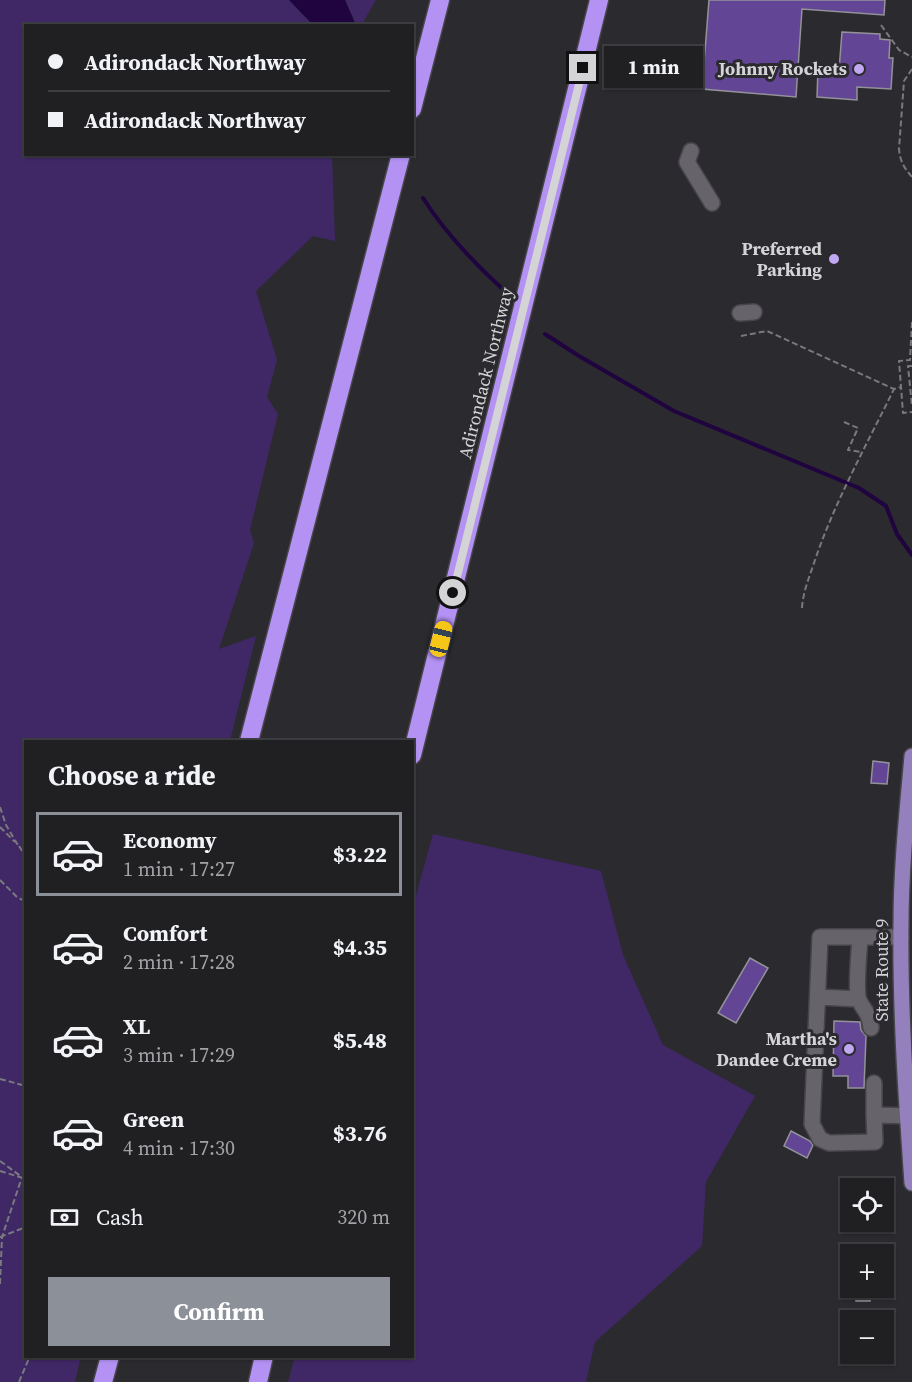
<!DOCTYPE html>
<meta charset="utf-8">
<style>
:root{--surface:#202023;--page:#2d2d30;--text:#f1f3f6;--muted:#a2a3a6;--line:#3d3e41;--accent:#8c9099}
body{margin:0;font-family:"Source Serif 4",serif;background:var(--page);color:var(--text);height:100vh;display:flex;flex-direction:column;font-size:22px;white-space:nowrap}
*{box-sizing:border-box;margin:0}
p{font-size:20px;color:var(--muted)}
.icon{flex:none;width:33px;height:33px;fill:none;stroke:currentColor;stroke-width:2;stroke-linecap:round;stroke-linejoin:round}
.map{position:relative;flex:1;overflow:hidden}
.side{position:absolute;left:24px;top:740px;width:390px;height:618px;display:flex;flex-direction:column;background:var(--surface);border-radius:0px;box-shadow:0 2px 4px #0004,0 0 0 2px var(--line)}
.side>*{flex:none}
.banner{position:absolute;left:24px;top:24px;width:390px;height:132px;border-radius:0px;box-shadow:0 2px 4px #0004,0 0 0 2px var(--line);display:grid;align-content:center;height:132px;padding:0 24px;background:var(--surface)}
.fabs{position:absolute;left:840px;top:1178px;display:grid;gap:12px}
.fabs a{display:grid;place-items:center;width:54px;height:54px;border-radius:0px;background:var(--surface);box-shadow:0 2px 4px #0004,0 0 0 2px var(--line);font-size:30px}
.end{position:absolute;width:27px;height:27px;margin:-14px;border:8px solid #d4d3d6;background:#111;box-shadow:0 0 0 3px #111}
.from{border-radius:50%}
.bubble{position:absolute;height:42px;border-radius:0px;background:var(--surface);box-shadow:0 2px 4px #0004,0 0 0 2px var(--line);font-size:20px;font-weight:700;line-height:42px;text-align:center}
.car{position:absolute;width:18px;height:36px;margin:-18px -9px;border-radius:8px;box-shadow:0 0 4px 2px #0007;background:linear-gradient(#f5c518 24%,#345 0 40%,#f5c518 0 76%,#345 0 86%,#f5c518 0)}
.banner b{display:flex;align-items:center;gap:21px;height:57px;font-size:22px}
.banner b+b{border-top:2px solid var(--line)}
.banner i{width:15px;height:15px;background:var(--text)}
ul{padding:0;list-style:none}
li{display:flex;align-items:center;gap:18px;height:84px;margin:0 12px 9px;padding:0 12px;border:3px solid transparent;border-radius:0px}
li div{flex:1}
li b{display:block;font-size:22px}
li em{font-style:normal;font-weight:700}
li.selected{border-color:var(--accent)}
li>.icon{width:54px;height:54px;stroke-width:1.5}
h2{padding:0 24px;font-size:27px;line-height:72px}
.pay{display:flex;align-items:center;gap:15px;height:66px;padding:0 24px;font-size:22px}
.pay p{margin-inline-start:auto}
.button{display:flex;gap:12px;margin-top:auto;padding:12px 24px}
.button a{flex:1;height:69px;border-radius:0px;background:var(--accent);color:#fff;font-size:24px;font-weight:700;line-height:69px;text-align:center}
.map>svg:first-child{display:block}
</style>
<div class="map">
<svg width="912" height="1382" viewBox="0 0 912 1382">
<rect width="100%" height="100%" fill="#2b2a2f"/>
<path fill="#402866" d="M0,0h289l24,25 -287,1v128l306,1 3,86 -22,-5 -57,55 21,69 -10,37 11,17 -28,116 4,13 -35,106 37,-13 -26,105h-204v615h55l-6,26h-75z
M345,0h31l-15,26 -5,-1z
M433,834l168,37 22,84 40,90 92,51 -49,86 -4,64 -107,96 -9,40h-298l7,-26h117v-446z"/>
<path fill="#20043f" d="M289,0h56l11,25h-43z"/>
<g fill="none" stroke-linecap="round" stroke-linejoin="round">
<path stroke="#20043f" stroke-width="4" d="M423,198c22,35 53,67 84,95
M545,334l34,22 95,55 185,77 27,18 11,28 15,21"/>
</g>
<path fill="#634596" stroke="#939298" stroke-width="1.5" d="M709,0h176l-1,15 -82,-6 -6,88 -94,-8z
M842,32l38,2v5l10,1 -1,18h4l-2,31 -34,-2v13l-40,-3 1,-28 21,1z
M873,761l16,2 -2,21 -16,-1z
M750,958l18,10 -32,55 -18,-10z
M834,1021l26,1 1,8 5,6 -2,52h-16v-12h-15z
M791,1131l19,10 3,4 -6,13 -23,-12z
M856,1287h14v14h-14z"/>
<g fill="none" stroke-linecap="round" stroke-linejoin="round">
<g stroke="#464549" stroke-width="18">
<path id="minor" d="M691,151l-4,11 25,41
M740,313l14,-1
M860,937c-1,17 -4,44 -2,60 2,10 12,14 13,31
M901,937h-81l-8,187 8,15 9,4 46,-1 -1,-27 38,1
M818,997l40,2
M874,1083v32"/>
</g>
<g stroke="#464549" stroke-width="18">
<path id="major" d="M912,756c-5,56 -11,112 -11,168 -1,87 5,173 11,259"/>
</g>
<g stroke="#464549" stroke-width="21">
<path id="highway" d="M412,109l28,-109
M249,741l152,-587
M412,755l187,-755
M103,1382l7,-26
M258,1382l6,-26"/>
</g>
<path stroke="#7a797d" stroke-width="2" stroke-dasharray="6 3" stroke-linecap="butt" d="M881,25l18,25 13,7
M912,69l-8,12 -5,68c1,12 5,19 13,28
M912,322l-2,38 -11,1 4,52 9,-1
M741,336l26,-5 127,58 7,-2
M912,366h-4l4,40
M844,422l14,6 -10,22 14,2
M802,608c1,-16 7,-30 12,-45 20,-60 52,-117 80,-174
M0,807l6,18 13,22
M0,827l15,15
M19,846l7,11
M0,880l17,17 9,5
M0,1079l26,7
M0,1161l22,16
M0,1171l26,8
M0,1237l26,-10
M0,1284l2,-47 20,-60
M19,1382l11,-26"/>
<use href="#minor" stroke="#66646a" stroke-width="15"/>
<use href="#major" stroke="#9480bd" stroke-width="15"/>
<use href="#highway" stroke="#b392f4" stroke-width="18"/>
</g>
<g fill="none" stroke-linecap="round" stroke-linejoin="round">
<path stroke="#d4d3d6" stroke-width="8" d="M453,593l130,-525"/>
</g>
<g fill="#c0a8f3" stroke="#2b2a2f" stroke-width="2">
<circle cx="859" cy="69" r="6"/>
<circle cx="834" cy="259" r="6"/>
<circle cx="849" cy="1049" r="6"/>
</g>
<g text-anchor="middle" stroke-width="6" stroke-linejoin="round" paint-order="stroke">
<g font-size="18" font-weight="bold" fill="#d4d3d6" stroke="#2b2a2f" text-anchor="end">
<text x="847" y="75">Johnny Rockets</text>
<text x="822" y="255">Preferred<tspan x="822" dy="21">Parking</tspan></text>
<text x="837" y="1045">Martha's<tspan x="837" dy="21">Dandee Creme</tspan></text>
</g>
<g font-size="18" fill="#d4d3d6" stroke="#2b2a2f">
<text transform="translate(486 373) rotate(-76)" y="6">Adirondack Northway</text>
<text transform="translate(882 970) rotate(-90)" y="6">State Route 9</text>
</g>
</g>
</svg>
<div class="fabs">
<a><svg class="icon" aria-label="locate" viewBox="0 0 24 24"><circle cx="12" cy="12" r="6"/><path d="M12 2v4M12 18v4M2 12h4M18 12h4"/></svg></a>
<a>+</a>
<a>−</a>
</div>
<i class="end from" style="left:453px;top:593px"></i>
<i class="end" style="left:583px;top:68px"></i>
<div class="bubble" style="left:604px;top:46px;width:99px">1 min</div>
<i class="car" style="left:441px;top:639px;rotate:14deg"></i>
<div class="banner">
<b><i class="from"></i>Adirondack Northway</b>
<b><i></i>Adirondack Northway</b>
</div>
<section class="side">
<h2>Choose a ride</h2>
<ul>
<li class="selected"><svg class="icon" aria-label="car" viewBox="0 0 24 24"><path d="M5 17H2v-5l4-1 3-4h7l3 4 3 1v5h-3M9 17h6M6 11h13"/><circle cx="7" cy="17" r="2"/><circle cx="17" cy="17" r="2"/></svg><div><b>Economy</b><p>1 min · 17:27</p></div><em>$3.22</em></li>
<li><svg class="icon" aria-label="car" viewBox="0 0 24 24"><path d="M5 17H2v-5l4-1 3-4h7l3 4 3 1v5h-3M9 17h6M6 11h13"/><circle cx="7" cy="17" r="2"/><circle cx="17" cy="17" r="2"/></svg><div><b>Comfort</b><p>2 min · 17:28</p></div><em>$4.35</em></li>
<li><svg class="icon" aria-label="car" viewBox="0 0 24 24"><path d="M5 17H2v-5l4-1 3-4h7l3 4 3 1v5h-3M9 17h6M6 11h13"/><circle cx="7" cy="17" r="2"/><circle cx="17" cy="17" r="2"/></svg><div><b>XL</b><p>3 min · 17:29</p></div><em>$5.48</em></li>
<li><svg class="icon" aria-label="car" viewBox="0 0 24 24"><path d="M5 17H2v-5l4-1 3-4h7l3 4 3 1v5h-3M9 17h6M6 11h13"/><circle cx="7" cy="17" r="2"/><circle cx="17" cy="17" r="2"/></svg><div><b>Green</b><p>4 min · 17:30</p></div><em>$3.76</em></li>
</ul>
<div class="pay"><svg class="icon" aria-label="cash" viewBox="0 0 24 24"><path d="M3 7h18v10H3z"/><circle cx="12" cy="12" r="2"/></svg>Cash<p>320 m</p></div>
<div class="button"><a>Confirm</a></div>
</section>
</div>
